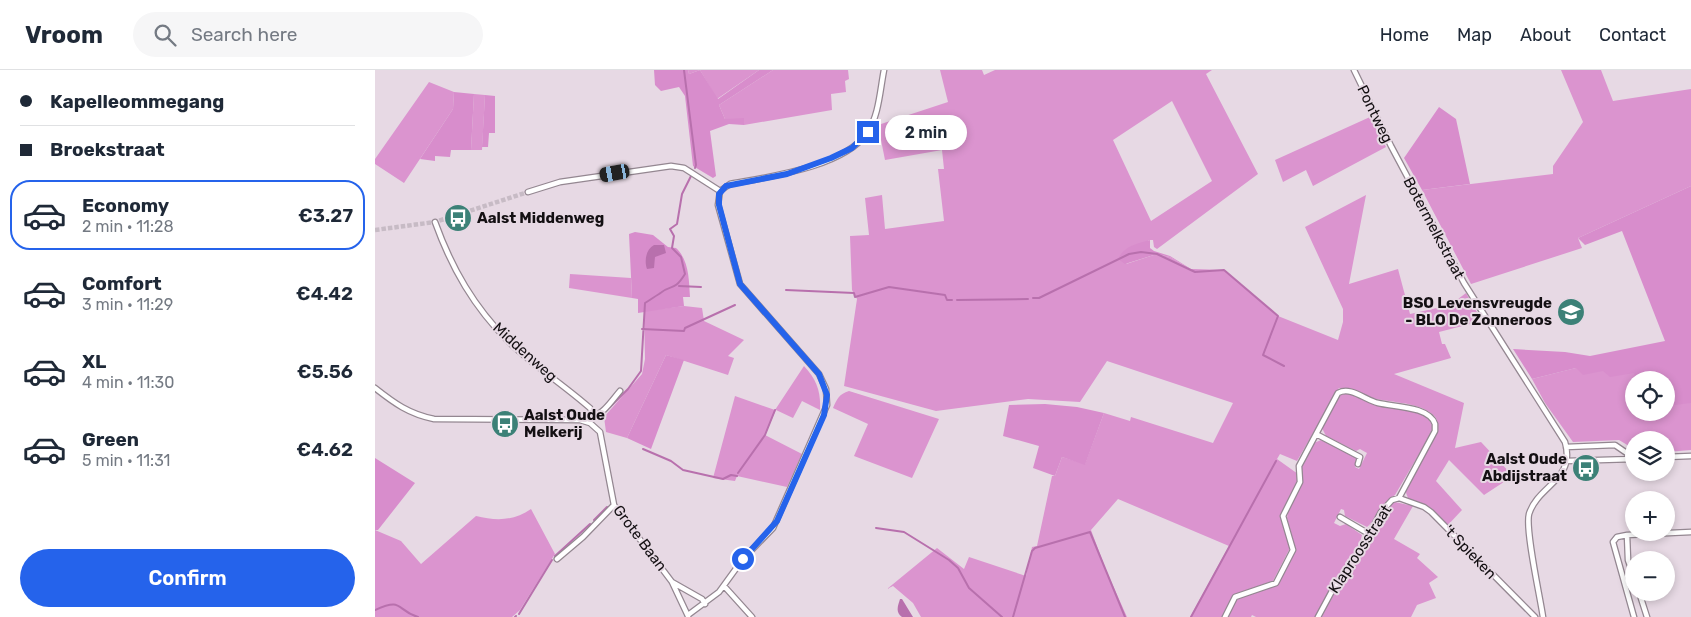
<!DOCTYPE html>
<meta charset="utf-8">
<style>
:root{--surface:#fff;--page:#f6f6f7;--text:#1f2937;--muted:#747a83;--line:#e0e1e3;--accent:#2563eb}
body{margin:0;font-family:Rubik,sans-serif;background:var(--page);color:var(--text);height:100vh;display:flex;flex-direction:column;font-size:19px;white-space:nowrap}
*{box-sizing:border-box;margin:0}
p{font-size:16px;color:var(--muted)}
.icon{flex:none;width:28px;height:28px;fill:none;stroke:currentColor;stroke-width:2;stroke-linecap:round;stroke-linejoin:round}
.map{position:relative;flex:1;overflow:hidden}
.details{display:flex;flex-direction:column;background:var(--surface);width:375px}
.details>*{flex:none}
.top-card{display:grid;align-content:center;height:110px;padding:0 20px;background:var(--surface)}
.controls{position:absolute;left:1250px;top:301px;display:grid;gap:10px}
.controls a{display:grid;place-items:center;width:50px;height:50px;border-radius:50%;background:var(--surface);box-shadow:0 2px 8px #0003;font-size:25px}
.end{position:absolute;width:22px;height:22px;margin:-11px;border:6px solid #2563eb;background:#fff;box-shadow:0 0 0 2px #fff}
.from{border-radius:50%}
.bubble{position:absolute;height:35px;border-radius:18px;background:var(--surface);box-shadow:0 2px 8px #0003;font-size:16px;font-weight:600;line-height:35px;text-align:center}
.car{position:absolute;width:15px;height:30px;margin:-15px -8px;border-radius:6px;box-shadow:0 0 4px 1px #0007;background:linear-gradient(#222 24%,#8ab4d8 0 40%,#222 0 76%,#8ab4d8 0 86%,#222 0)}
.top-card b{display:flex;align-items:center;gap:18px;height:48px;font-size:19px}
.top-card b+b{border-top:1px solid var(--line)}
.top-card i{width:12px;height:12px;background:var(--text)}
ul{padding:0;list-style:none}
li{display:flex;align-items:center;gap:15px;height:70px;margin:0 10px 8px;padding:0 10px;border:2px solid transparent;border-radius:20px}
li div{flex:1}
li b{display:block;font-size:19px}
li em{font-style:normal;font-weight:600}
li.current{border-color:var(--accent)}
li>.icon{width:45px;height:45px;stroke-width:1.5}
.button{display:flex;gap:10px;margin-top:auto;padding:10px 20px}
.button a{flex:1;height:58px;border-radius:30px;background:var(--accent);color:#fff;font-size:20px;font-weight:600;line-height:58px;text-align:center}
header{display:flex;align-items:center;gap:30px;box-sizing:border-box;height:70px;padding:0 25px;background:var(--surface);border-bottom:1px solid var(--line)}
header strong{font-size:24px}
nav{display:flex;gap:28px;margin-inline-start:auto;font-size:18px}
.search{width:350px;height:45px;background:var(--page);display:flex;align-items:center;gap:12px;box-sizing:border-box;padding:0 18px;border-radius:28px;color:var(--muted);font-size:19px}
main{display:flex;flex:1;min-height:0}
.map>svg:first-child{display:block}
</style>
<header>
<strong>Vroom</strong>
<div class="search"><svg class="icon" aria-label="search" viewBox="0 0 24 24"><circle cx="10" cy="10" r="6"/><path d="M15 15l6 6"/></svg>Search here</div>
<nav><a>Home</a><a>Map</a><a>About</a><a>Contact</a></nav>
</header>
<main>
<section class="details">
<div class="top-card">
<b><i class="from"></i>Kapelleommegang</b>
<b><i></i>Broekstraat</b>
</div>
<ul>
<li class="current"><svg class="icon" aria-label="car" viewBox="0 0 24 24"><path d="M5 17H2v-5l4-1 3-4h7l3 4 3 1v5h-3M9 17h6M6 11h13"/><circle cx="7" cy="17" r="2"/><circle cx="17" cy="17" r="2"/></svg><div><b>Economy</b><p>2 min · 11:28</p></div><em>€3.27</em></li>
<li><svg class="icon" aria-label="car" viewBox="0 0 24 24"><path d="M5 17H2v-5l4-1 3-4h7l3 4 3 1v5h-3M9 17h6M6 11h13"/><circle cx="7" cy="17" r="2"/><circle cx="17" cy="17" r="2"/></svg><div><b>Comfort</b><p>3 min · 11:29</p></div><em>€4.42</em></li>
<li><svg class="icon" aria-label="car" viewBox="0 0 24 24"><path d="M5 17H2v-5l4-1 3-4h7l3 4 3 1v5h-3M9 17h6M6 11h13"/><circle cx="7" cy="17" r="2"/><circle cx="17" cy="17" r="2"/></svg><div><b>XL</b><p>4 min · 11:30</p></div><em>€5.56</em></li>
<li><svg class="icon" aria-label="car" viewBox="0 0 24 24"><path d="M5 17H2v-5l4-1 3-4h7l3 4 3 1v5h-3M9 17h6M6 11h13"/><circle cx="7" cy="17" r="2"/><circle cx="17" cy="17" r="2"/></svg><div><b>Green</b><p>5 min · 11:31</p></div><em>€4.62</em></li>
</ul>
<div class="button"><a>Confirm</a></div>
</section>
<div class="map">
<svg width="1316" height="547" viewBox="0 0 1316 547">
<rect width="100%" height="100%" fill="#e7d9e4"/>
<path fill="#db94cf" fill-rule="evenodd" d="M313,0h71l-42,29 -17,-29 -11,4z
M398,0h75l1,9 -4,2 1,11 -15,2 1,16 -88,15v-6h-19l-6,-14z
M565,0h42l2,5 11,-5h217l-6,4 52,100 -101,75 -3,-2 -1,-7h-4l-23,24 31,-10 13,3 25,15 29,-2 54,46 60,24 5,-18v-13l-38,-82 61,-32 -17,89 49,-15 12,45 40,-9 16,-12 16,28 -43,11 3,12h3l6,14 -57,16 70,29 -9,45 26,-6 32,34 -29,19 -35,-35 -13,21 26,29 -15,16 -18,-18 -21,-10 -3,-8 32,-59c1,-6 1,-13 -5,-17 -16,-13 -44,-11 -64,-17 -11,-3 -17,-9 -29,-9l-42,73 -17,-7 -3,5 21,15 -1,8 -16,33 9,33 -17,33 -40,14 -11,22h-32l39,-71 -111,-47 -27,31 15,40 21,47h-206l-8,-14 -20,-17 -6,3 50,-41 27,21 5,-12 57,19 6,-29 5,-1 15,-70h3l7,-19 23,7 19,-51 26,8 1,-4 82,26 20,-40 -126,-42 -27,41 -52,-3 -92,12 -92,-25 13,-87 -5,-9 -2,-54 19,-1 -4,-37 17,-3 3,34 59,-8 -6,-52h6l-2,-19 -57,10 -7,-35 70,-23zM797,31l40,80 -61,40 -38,-81z
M1186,0h40l12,31 78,-12v97l-113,52 4,10 -111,36 -49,-94 131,-16v-8l30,-44z
M54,12l25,10 -1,17 -49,74 -29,-19v-5z
M99,24l11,1 -3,55h-11z
M995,47l16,30 -73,39 -7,-16 -23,12 -8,-22z
M195,204l61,4 1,20 -63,-10z
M309,236l18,2 2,13 40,19 -16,16 6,2 -6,17 -62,-20 -39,83 -21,-6 -2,-15 38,-43 3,-15 -1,-48z
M1316,269v111l-25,2v-12h-32v9l-15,-9 -46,2 -28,-39 -13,-24zM1259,310h32v32h-32z
M429,296c13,14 17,26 16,44l-18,-9 -9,17 -17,-8 -11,25 37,19 -15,33 -50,-11 -2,5 -22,-3 22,-82 40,14z
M474,321l90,28 -27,59 -58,-22 14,-32 -35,-16c4,-9 6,-14 16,-17z
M974,323c9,4 17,9 25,11 19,5 52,2 59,23l-4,10 -34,58c-14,8 -17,23 -28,32l-22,-11 -1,-6 -3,-1 -7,14 6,3 6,-2 16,11c-4,21 -19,37 -31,54 -6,9 -11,19 -16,28h-59l-4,-2 -1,2h-24l9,-17 41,-16 17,-31v-7l-7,-28 1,-7 14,-28 -1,-14 13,-26 7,-3 35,18 -1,9 4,2 8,-16 -7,-4 -4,2 -30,-15 -4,-8 17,-33z
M1020,432l18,4 -19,33 26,15 -3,4 21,19 -9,6 7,15 -19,7 -6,12h-90l13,-23 13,-15 43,-75z
M156,439l24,45 -35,56 -8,7h-137v-87l26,11 20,23 55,-48c20,5 38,5 55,-7z"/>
<path fill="#d88dcc" d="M279,0h34l1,4 11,-4 18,29 41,-29h14l-54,35 6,14 19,-1v7l-15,-1 -19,7 6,45 -3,2 -20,-12 -8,-70 -6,-9 -18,4 -6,-6z
M79,22l20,2 -3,56h-20l-1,7 -15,-1v5l-15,-2 33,-50z
M110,25l10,1v37h-6l-1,14h-6z
M1064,37l17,12 14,65 -48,6 -18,-32z
M1316,116v217l-25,3v-26h-30l-2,-7 -24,4 -7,-6 -20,4 -7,-7 -44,11 -19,-30 52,3 25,4 75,-15 -43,-110 -37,14 -7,-7z
M260,162l18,3 15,12 8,1c13,12 13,32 14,49h-7l1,9 -46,7v-14l-6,-1 -3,-64z
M775,170v8l4,3 16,5 21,13 33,1 -29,2 -25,-15 -13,-3 -32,10 -7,-5c6,-13 18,-15 32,-19z
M291,285l18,5 -33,89 -24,-11z
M670,334l32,3 27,6 -19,52 -23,-8 -7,19 -22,-8 6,-22 -36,-10 6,-31z
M0,388l40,25 -37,47h-3z"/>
<path fill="#b870ad" d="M279,175h10l2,8 -11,4 -1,11 -7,1c-3,-8 -1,-20 7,-24z
M525,529h2l11,18h-11c-7,-5 -4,-11 -2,-18z"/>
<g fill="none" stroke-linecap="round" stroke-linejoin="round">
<path stroke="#b870ad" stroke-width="2" d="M309,0l12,95 -1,3
M304,216l22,1
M411,220l68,3 1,4 34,-10 56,8 2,5h5
M658,228h6l90,-44 12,-2 16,2 38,18 29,-2 54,46 -15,39 21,11
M582,230l71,-1
M267,259l42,2 1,-3 50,-23
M229,343l24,-24 13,-18 4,-68c5,-3 9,-6 14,-9 13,-11 14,-1 26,-20l-4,-17 -9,-9 2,-12 -4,-7 7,-5 5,-30 9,-18
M268,379l28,12 12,9 40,9 8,-4 6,1
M363,403l27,-38 10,-25
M219,450l13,-13
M501,458l28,4 45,28 9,8 11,20 33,29
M180,486l35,-32
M0,540c29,-13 20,0 43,7
M144,544l33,-54
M140,547l1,-1
M638,547l19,-66 3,-3 55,-16 35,85
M816,547l85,-156"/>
<path stroke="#c7bbc5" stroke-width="4.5" stroke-dasharray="4.5 2" stroke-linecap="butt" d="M0,160l60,-8 93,-30"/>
<g stroke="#948791" stroke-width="7">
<path id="minor" d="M979,0l37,76 73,137 101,159c11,38 -27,43 -36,72 -4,16 11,82 14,103
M345,121l10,-7c38,-7 114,-17 137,-51 12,-17 13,-43 17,-63
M153,122l32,-10 111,-16 13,2 36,23
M60,152c17,47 39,85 74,120 25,24 55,43 81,66l2,4 -2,11
M0,318c19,15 34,26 59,31l146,1 10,3 10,9 14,73 58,77 16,34
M216,347c12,-2 22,-18 29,-26
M941,364l44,23 -2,7
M1191,377l49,-2 19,13
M1291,387l25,-1
M1191,391l68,-2
M1024,428l25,9 7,5 104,105
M965,447l29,17
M1252,465l1,25 6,17
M182,489l26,-22 31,-32
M297,512l30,17 3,5
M349,516l28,31
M1264,522l8,25
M313,545l31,-23 24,-33 30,-31 54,-123 -1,-16 -7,-15 -79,-90 -22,-79 2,-14
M850,547l10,-20 41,-14 17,-33 -10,-34 17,-34 -1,-16 39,-73c13,-7 27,7 40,10 16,4 51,3 57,21v7l-36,67 -7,2 -11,12 -25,47 -24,32 -14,26
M1259,547l-21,-75 4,-5 10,-2 64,-3"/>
</g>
<use href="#minor" stroke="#fff" stroke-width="4.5"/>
</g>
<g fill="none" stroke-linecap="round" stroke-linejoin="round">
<path stroke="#2563eb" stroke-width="6" d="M368,489l34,-38 47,-106 3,-20 -8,-21 -79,-90 -21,-79v-11l7,-8 61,-12 44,-16 21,-10 16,-16"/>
</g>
<defs>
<g id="bus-disc" transform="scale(1.4375)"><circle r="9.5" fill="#3c8177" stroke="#e7d9e4"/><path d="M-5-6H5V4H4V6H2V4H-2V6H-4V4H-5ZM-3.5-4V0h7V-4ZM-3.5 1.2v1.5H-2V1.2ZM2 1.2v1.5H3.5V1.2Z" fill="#fff"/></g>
<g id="school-disc" transform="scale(1.4375)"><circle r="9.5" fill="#3c8177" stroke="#e7d9e4"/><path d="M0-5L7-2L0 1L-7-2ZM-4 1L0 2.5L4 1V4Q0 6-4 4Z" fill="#fff"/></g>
</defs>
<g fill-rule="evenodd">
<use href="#bus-disc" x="83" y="148"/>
<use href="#school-disc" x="1196" y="242"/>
<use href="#bus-disc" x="130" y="354"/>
<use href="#bus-disc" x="1211" y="398"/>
</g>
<g text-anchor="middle" stroke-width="4" stroke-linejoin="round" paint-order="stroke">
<g font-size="15" fill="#141013" stroke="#e7d9e4">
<text transform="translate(1000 44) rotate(64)" y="5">Pontweg</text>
<text transform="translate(1059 158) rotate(62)" y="5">Botermelkstraat</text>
<text transform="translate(150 282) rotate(42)" y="5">Middenweg</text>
<text transform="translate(265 468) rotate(53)" y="5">Grote Baan</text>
<text transform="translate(985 479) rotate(-57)" y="5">Klaproosstraat</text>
<text transform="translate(1095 482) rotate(46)" y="5">'t Spieken</text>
</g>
<g font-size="15" font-weight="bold" fill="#141013" stroke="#e7d9e4" text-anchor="start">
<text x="102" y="153">Aalst Middenweg</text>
<text x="1177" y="238" text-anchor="end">BSO Levensvreugde<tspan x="1177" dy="17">- BLO De Zonneroos</tspan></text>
<text x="149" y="350">Aalst Oude<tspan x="149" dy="17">Melkerij</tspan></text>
<text x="1192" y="394" text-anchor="end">Aalst Oude<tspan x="1192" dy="17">Abdijstraat</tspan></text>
</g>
</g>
</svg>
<div class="controls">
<a><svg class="icon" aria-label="locate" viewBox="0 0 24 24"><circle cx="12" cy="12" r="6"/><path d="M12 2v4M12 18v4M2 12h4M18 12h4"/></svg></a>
<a><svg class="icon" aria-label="layers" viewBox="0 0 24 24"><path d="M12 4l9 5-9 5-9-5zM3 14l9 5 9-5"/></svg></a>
<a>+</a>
<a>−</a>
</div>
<i class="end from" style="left:368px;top:489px"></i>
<i class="end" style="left:493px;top:62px"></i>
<div class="bubble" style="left:510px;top:45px;width:82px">2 min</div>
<i class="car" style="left:240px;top:103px;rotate:260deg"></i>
</div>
</main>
